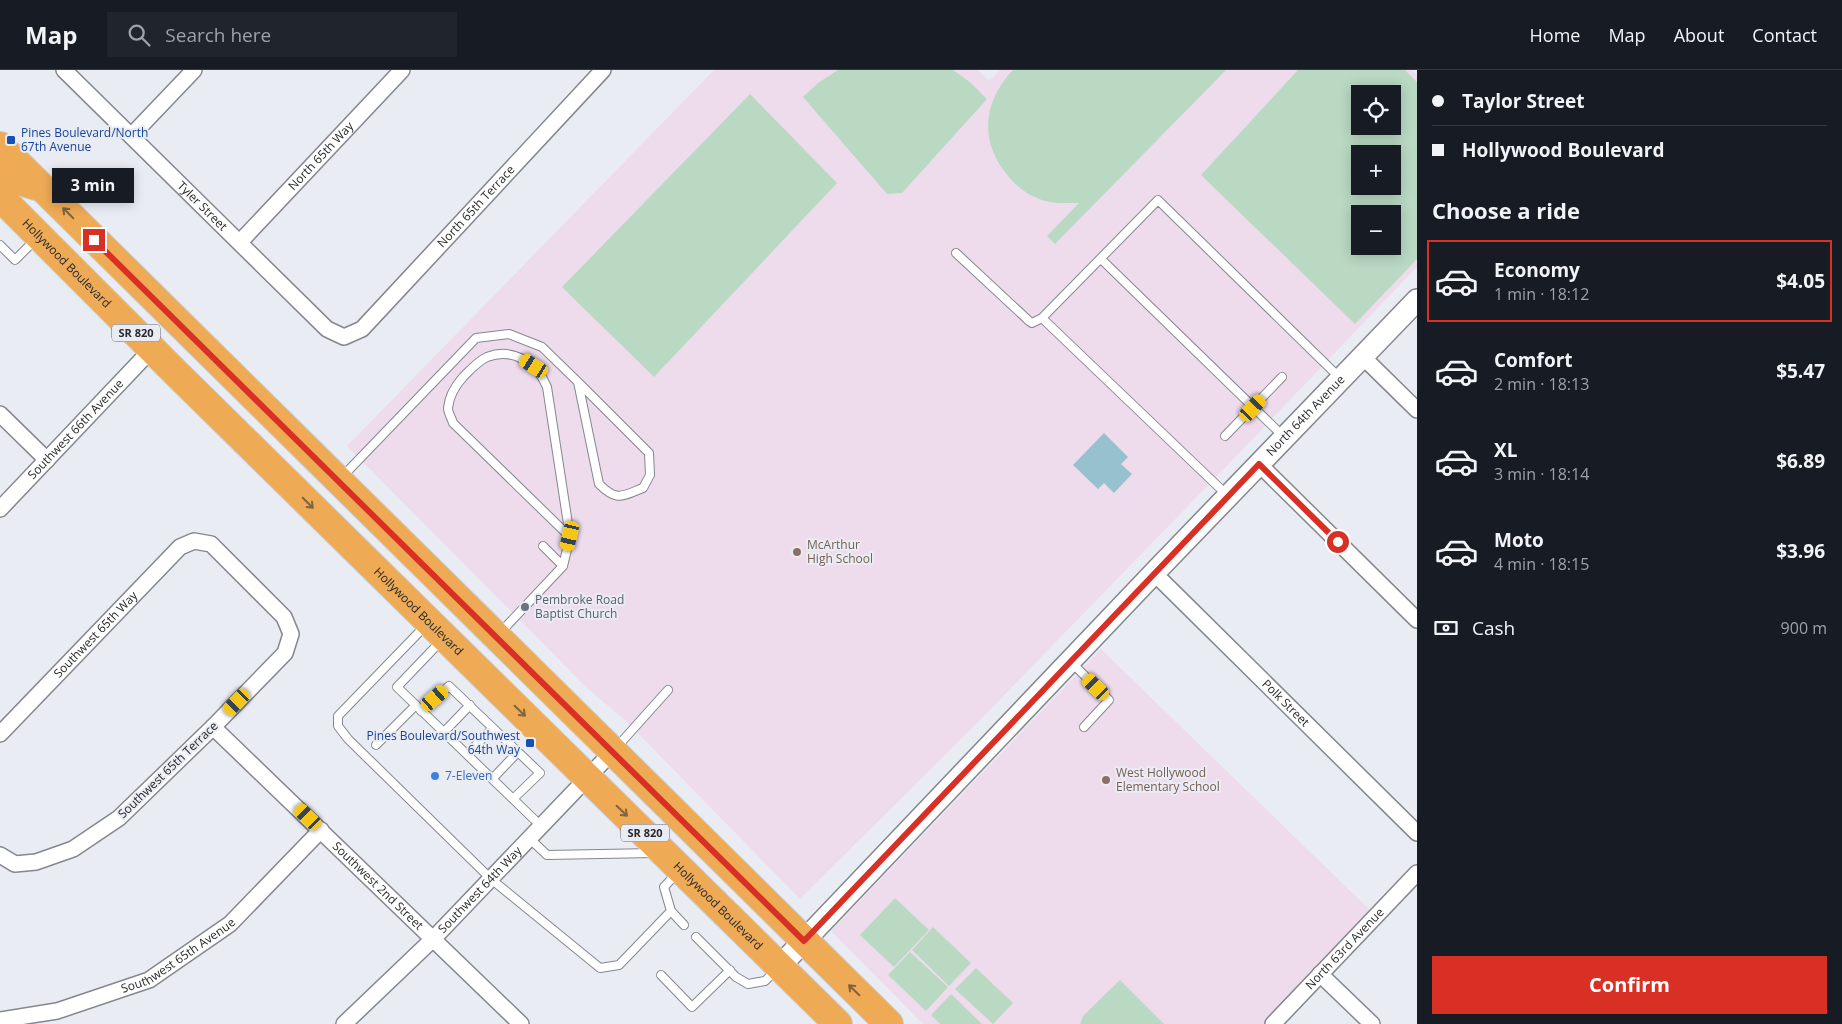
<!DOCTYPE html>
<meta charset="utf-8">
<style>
:root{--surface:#171b24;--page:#20242c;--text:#f1f3f6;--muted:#9ea1a6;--line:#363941;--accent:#d93025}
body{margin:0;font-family:"Open Sans",sans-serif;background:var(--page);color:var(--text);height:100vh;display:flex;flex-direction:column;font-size:19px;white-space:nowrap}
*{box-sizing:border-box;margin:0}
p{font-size:16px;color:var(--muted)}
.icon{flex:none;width:28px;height:28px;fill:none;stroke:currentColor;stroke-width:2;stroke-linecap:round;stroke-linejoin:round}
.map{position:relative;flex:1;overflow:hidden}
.drawer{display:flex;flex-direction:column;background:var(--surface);width:425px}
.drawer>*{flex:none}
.banner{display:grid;align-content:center;height:110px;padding:0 15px;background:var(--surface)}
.fabs{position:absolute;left:1351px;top:15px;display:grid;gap:10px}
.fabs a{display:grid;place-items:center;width:50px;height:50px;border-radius:0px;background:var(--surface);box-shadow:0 2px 12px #0003;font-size:25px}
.end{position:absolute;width:22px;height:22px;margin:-11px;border:6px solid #d93025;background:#fff;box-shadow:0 0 0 2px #fff}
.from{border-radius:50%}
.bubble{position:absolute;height:35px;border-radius:0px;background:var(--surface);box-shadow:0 2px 12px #0003;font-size:16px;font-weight:700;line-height:35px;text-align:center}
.car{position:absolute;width:15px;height:30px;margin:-15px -8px;border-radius:6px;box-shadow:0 0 4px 1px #0007;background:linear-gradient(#f5c518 24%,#345 0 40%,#f5c518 0 76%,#345 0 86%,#f5c518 0)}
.banner b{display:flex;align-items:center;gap:18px;height:48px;font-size:19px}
.banner b+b{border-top:1px solid var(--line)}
.banner i{width:12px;height:12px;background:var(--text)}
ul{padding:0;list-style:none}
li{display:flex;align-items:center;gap:15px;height:82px;margin:0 10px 8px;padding:0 5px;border:2px solid transparent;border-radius:0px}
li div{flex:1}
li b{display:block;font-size:19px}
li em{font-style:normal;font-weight:700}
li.current{border-color:var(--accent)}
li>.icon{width:45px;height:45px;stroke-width:1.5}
h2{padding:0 15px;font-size:22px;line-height:60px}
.pay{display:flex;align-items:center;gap:12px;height:55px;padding:0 15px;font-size:19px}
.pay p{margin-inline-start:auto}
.action{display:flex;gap:10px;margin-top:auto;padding:10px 15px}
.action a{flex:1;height:58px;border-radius:0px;background:var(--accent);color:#fff;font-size:20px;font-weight:700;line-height:58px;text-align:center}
header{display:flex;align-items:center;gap:30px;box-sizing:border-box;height:70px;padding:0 25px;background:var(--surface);border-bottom:1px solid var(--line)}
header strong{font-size:24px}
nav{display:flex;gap:28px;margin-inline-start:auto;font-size:18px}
.search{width:350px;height:45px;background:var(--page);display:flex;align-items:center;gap:12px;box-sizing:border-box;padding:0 18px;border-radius:0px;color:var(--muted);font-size:19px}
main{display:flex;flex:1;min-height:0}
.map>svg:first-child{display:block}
</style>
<header>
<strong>Map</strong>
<div class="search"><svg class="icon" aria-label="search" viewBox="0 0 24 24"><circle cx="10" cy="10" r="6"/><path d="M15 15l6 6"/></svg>Search here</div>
<nav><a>Home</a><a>Map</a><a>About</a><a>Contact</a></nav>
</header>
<main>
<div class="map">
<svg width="1417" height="954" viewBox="0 0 1417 954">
<rect width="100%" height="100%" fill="#eaecf4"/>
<path fill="#eedced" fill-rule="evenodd" d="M714,0h264l11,11 11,-11h411l6,5v192l-194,203 -239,246 -184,183 -175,-179 -38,-32 -240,-242zM1360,24h32v32h-32zM1360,84h32v32h-32zM1360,144h32v32h-32z
M1101,579l275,267 -105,108h-348l-92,-93z"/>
<path fill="#b9d9c3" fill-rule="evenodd" d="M838,0h115l18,13 16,16 -85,94 -15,1 -84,-97 15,-14z
M1013,0h213l-171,174 -8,-8 32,-33c-14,0 -30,1 -42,-5 -15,-6 -26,-17 -35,-30 -23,-33 -16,-70 11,-98z
M1298,0h107l12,12v177l-62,65 -154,-149zM1360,24h32v32h-32zM1360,84h32v32h-32zM1360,144h32v32h-32z
M750,24l87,89 -183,194 -92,-90z
M895,828l34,32 -35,37 -34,-32z
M933,857l38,36 -22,23 -37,-36z
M910,882l38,35 -22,24 -38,-36z
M976,898l37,35 -20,21 -38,-35z
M1120,910l44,44h-84l3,-8z
M951,924l31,30h-42l-9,-9z"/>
<path fill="#96c2cf" d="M1104,363l24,24 -7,7 11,10 -18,19 -10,-10 -6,6 -25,-24z"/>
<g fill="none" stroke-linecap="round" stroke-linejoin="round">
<g stroke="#84878e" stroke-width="10">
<path id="lane" d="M0,175l15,15 21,-21
M956,183l73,68 3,2 10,-5
M1101,189l183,178
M1225,366l57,-59
M342,407l134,-139 33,-4 33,13 36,35 21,102c18,18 23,12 44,4l7,-13 -1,-22 -71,-71
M1227,425l-185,-177 116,-118 183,179
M543,476l20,20
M426,555l-88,91v10l10,13 143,140 109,89 19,-3 52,-54
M499,564l64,-68 7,-29 -23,-150c-10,-24 -34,-40 -60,-30 -9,4 -17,13 -24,20 -7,8 -14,20 -15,31 0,5 4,11 5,15l117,114
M441,571l-44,46 144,139
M1071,592l38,38 -25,27
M421,641l28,-25 91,87 -26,25
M444,662l26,-27
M376,675l40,-40
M616,678l52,-58
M467,684l26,-26
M493,708l25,-26
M529,768l18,17 107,-2
M678,802l-14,15 7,24 13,14
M696,867l40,40 12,7 17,-3 12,-12
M661,905l31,32 38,-37"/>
</g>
<g stroke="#84878e" stroke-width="18">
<g id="street">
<path id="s1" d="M64,0l263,259 17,8 18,-8 241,-259"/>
<path d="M132,65l62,-65"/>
<path id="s2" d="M240,172l162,-172"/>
<path d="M1363,287l54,53"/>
<path d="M0,344l47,46"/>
<path d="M1259,394l158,156"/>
<path id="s3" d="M0,439l152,-160"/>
<path id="s4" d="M1154,503l263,260"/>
<path id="s5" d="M213,657l308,297"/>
<path id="s6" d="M0,664l180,-187 14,-6 17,3 73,73 7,17 -6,19 -72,74 -94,91 -46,31 -37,13 -21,2 -15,-9"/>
<path d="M1320,904l52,50"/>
<path id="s7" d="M0,950l57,-9 92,-31 81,-56 91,-94"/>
<path id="s8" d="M344,954l89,-85 180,-188"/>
<path id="s9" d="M1273,954l144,-151"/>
</g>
</g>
<g stroke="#84878e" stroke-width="24">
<g id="secondary">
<path id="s10" d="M780,896l374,-393 263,-273"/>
</g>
</g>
<g stroke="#cbcccc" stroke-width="30">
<g id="highway">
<path d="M0,76l889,878"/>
<path d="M0,107h6l34,10"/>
<path id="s11" d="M0,127l178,178 660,649"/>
</g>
</g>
<use href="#lane" stroke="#fff" stroke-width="8"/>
<use href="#street" stroke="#fff" stroke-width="15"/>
<use href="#secondary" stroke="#fff" stroke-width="21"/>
<use href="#highway" stroke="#ea5" stroke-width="28"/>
</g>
<defs><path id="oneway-shaft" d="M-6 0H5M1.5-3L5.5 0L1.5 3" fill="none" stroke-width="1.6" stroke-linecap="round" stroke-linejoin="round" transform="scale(1.25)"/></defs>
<g stroke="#81633e">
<use href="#oneway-shaft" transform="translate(68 143) rotate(-135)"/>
<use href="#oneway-shaft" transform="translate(308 433) rotate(45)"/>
<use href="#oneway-shaft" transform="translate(520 641) rotate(44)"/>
<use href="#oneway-shaft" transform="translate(622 741) rotate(44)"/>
<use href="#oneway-shaft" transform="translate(854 920) rotate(-136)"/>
</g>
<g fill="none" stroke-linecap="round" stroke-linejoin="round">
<path stroke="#d93025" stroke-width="6" d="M94,170l710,701 455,-477 79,78"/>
</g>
<g fill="#1a4fb4" stroke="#eaecf4" stroke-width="2">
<rect x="6" y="65" width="10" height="10" rx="2.5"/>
<rect x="525" y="668" width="10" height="10" rx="2.5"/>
</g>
<g fill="#8d6e63" stroke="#eaecf4" stroke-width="2">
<circle cx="797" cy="482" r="5"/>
<circle cx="1106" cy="710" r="5"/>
</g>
<circle fill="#6b7280" stroke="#eaecf4" stroke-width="2" cx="525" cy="537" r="5"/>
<circle fill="#3f7fe0" stroke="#eaecf4" stroke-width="2" cx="435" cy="706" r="5"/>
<g text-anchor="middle" stroke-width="4" stroke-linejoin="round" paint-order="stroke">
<g fill="#eaecf4" stroke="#626468" stroke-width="1">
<rect x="112" y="254.5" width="48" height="17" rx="4"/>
<rect x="621" y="754.5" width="48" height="17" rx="4"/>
</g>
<g font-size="11" font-weight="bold" fill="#28292c">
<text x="136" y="267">SR 820</text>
<text x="645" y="767">SR 820</text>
</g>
<g font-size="12" fill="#164399" stroke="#eaecf4" text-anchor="start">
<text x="21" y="67">Pines Boulevard/North<tspan x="21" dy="14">67th Avenue</tspan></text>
<text x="520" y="670" text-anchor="end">Pines Boulevard/Southwest<tspan x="520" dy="14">64th Way</tspan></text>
</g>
<g font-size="12" fill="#28292c" stroke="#eaecf4">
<text dy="4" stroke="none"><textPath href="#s2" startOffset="118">North 65th Way</textPath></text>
<text dy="4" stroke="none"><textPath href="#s1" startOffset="194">Tyler Street</textPath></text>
<text dy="4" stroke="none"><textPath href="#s1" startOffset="575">North 65th Terrace</textPath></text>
<text dy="4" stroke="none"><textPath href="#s11" startOffset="94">Hollywood Boulevard</textPath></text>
<text dy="4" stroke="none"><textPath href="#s10" startOffset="761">North 64th Avenue</textPath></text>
<text dy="4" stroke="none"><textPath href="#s3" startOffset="110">Southwest 66th Avenue</textPath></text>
<text dy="4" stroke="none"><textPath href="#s11" startOffset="589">Hollywood Boulevard</textPath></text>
<text dy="4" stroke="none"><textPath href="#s6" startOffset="138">Southwest 65th Way</textPath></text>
<text dy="4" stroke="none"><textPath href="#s4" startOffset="185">Polk Street</textPath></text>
<text transform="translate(168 700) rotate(-44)" y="4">Southwest 65th Terrace</text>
<text dy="4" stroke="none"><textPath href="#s5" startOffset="229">Southwest 2nd Street</textPath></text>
<text dy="4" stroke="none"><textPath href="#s8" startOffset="191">Southwest 64th Way</textPath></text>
<text dy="4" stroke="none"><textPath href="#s11" startOffset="1009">Hollywood Boulevard</textPath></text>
<text dy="4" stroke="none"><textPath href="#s9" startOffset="104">North 63rd Avenue</textPath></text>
<text dy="4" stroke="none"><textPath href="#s7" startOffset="192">Southwest 65th Avenue</textPath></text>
</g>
<g font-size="12" fill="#785e54" stroke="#eaecf4" text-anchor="start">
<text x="807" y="479">McArthur<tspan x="807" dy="14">High School</tspan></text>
<text x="1116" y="707">West Hollywood<tspan x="1116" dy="14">Elementary School</tspan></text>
</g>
<g font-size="12" fill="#5b616d" stroke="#eaecf4" text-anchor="start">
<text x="535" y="534">Pembroke Road<tspan x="535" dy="14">Baptist Church</tspan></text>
</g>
<g font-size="12" fill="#366cbe" stroke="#eaecf4" text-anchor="start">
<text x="445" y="710">7-Eleven</text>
</g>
</g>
</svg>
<div class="fabs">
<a><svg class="icon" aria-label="locate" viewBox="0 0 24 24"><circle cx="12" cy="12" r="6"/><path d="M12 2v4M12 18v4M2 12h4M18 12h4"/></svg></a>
<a>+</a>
<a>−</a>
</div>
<i class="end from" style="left:1338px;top:472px"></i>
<i class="end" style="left:94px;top:170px"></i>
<div class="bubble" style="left:52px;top:98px;width:82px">3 min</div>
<i class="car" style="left:534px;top:296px;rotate:303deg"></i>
<i class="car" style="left:1253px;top:338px;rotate:43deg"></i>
<i class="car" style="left:570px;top:466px;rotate:193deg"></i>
<i class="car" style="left:1096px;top:617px;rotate:315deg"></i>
<i class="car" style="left:435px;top:628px;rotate:49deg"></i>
<i class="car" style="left:237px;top:632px;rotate:224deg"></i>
<i class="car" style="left:308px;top:747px;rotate:314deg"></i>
</div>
<section class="drawer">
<div class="banner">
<b><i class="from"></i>Taylor Street</b>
<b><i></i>Hollywood Boulevard</b>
</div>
<h2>Choose a ride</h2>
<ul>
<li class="current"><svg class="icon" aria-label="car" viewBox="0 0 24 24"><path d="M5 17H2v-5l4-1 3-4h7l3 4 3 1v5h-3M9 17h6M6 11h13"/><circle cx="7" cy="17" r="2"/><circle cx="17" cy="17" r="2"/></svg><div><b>Economy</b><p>1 min · 18:12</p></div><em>$4.05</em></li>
<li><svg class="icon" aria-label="car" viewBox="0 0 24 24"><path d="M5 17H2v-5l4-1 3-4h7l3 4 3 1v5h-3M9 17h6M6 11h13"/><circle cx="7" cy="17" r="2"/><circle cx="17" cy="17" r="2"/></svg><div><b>Comfort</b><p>2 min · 18:13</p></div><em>$5.47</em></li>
<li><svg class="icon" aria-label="car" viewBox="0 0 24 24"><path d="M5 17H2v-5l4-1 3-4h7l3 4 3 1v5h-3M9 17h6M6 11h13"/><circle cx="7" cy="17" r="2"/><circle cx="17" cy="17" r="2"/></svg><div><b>XL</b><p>3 min · 18:14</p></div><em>$6.89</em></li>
<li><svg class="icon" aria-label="car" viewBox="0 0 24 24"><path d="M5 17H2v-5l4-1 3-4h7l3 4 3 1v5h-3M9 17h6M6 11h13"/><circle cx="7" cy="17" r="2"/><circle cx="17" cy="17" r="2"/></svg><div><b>Moto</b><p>4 min · 18:15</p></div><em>$3.96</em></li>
</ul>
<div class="pay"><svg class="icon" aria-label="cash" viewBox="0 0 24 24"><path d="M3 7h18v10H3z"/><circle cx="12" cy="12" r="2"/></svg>Cash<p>900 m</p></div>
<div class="action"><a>Confirm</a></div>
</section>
</main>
